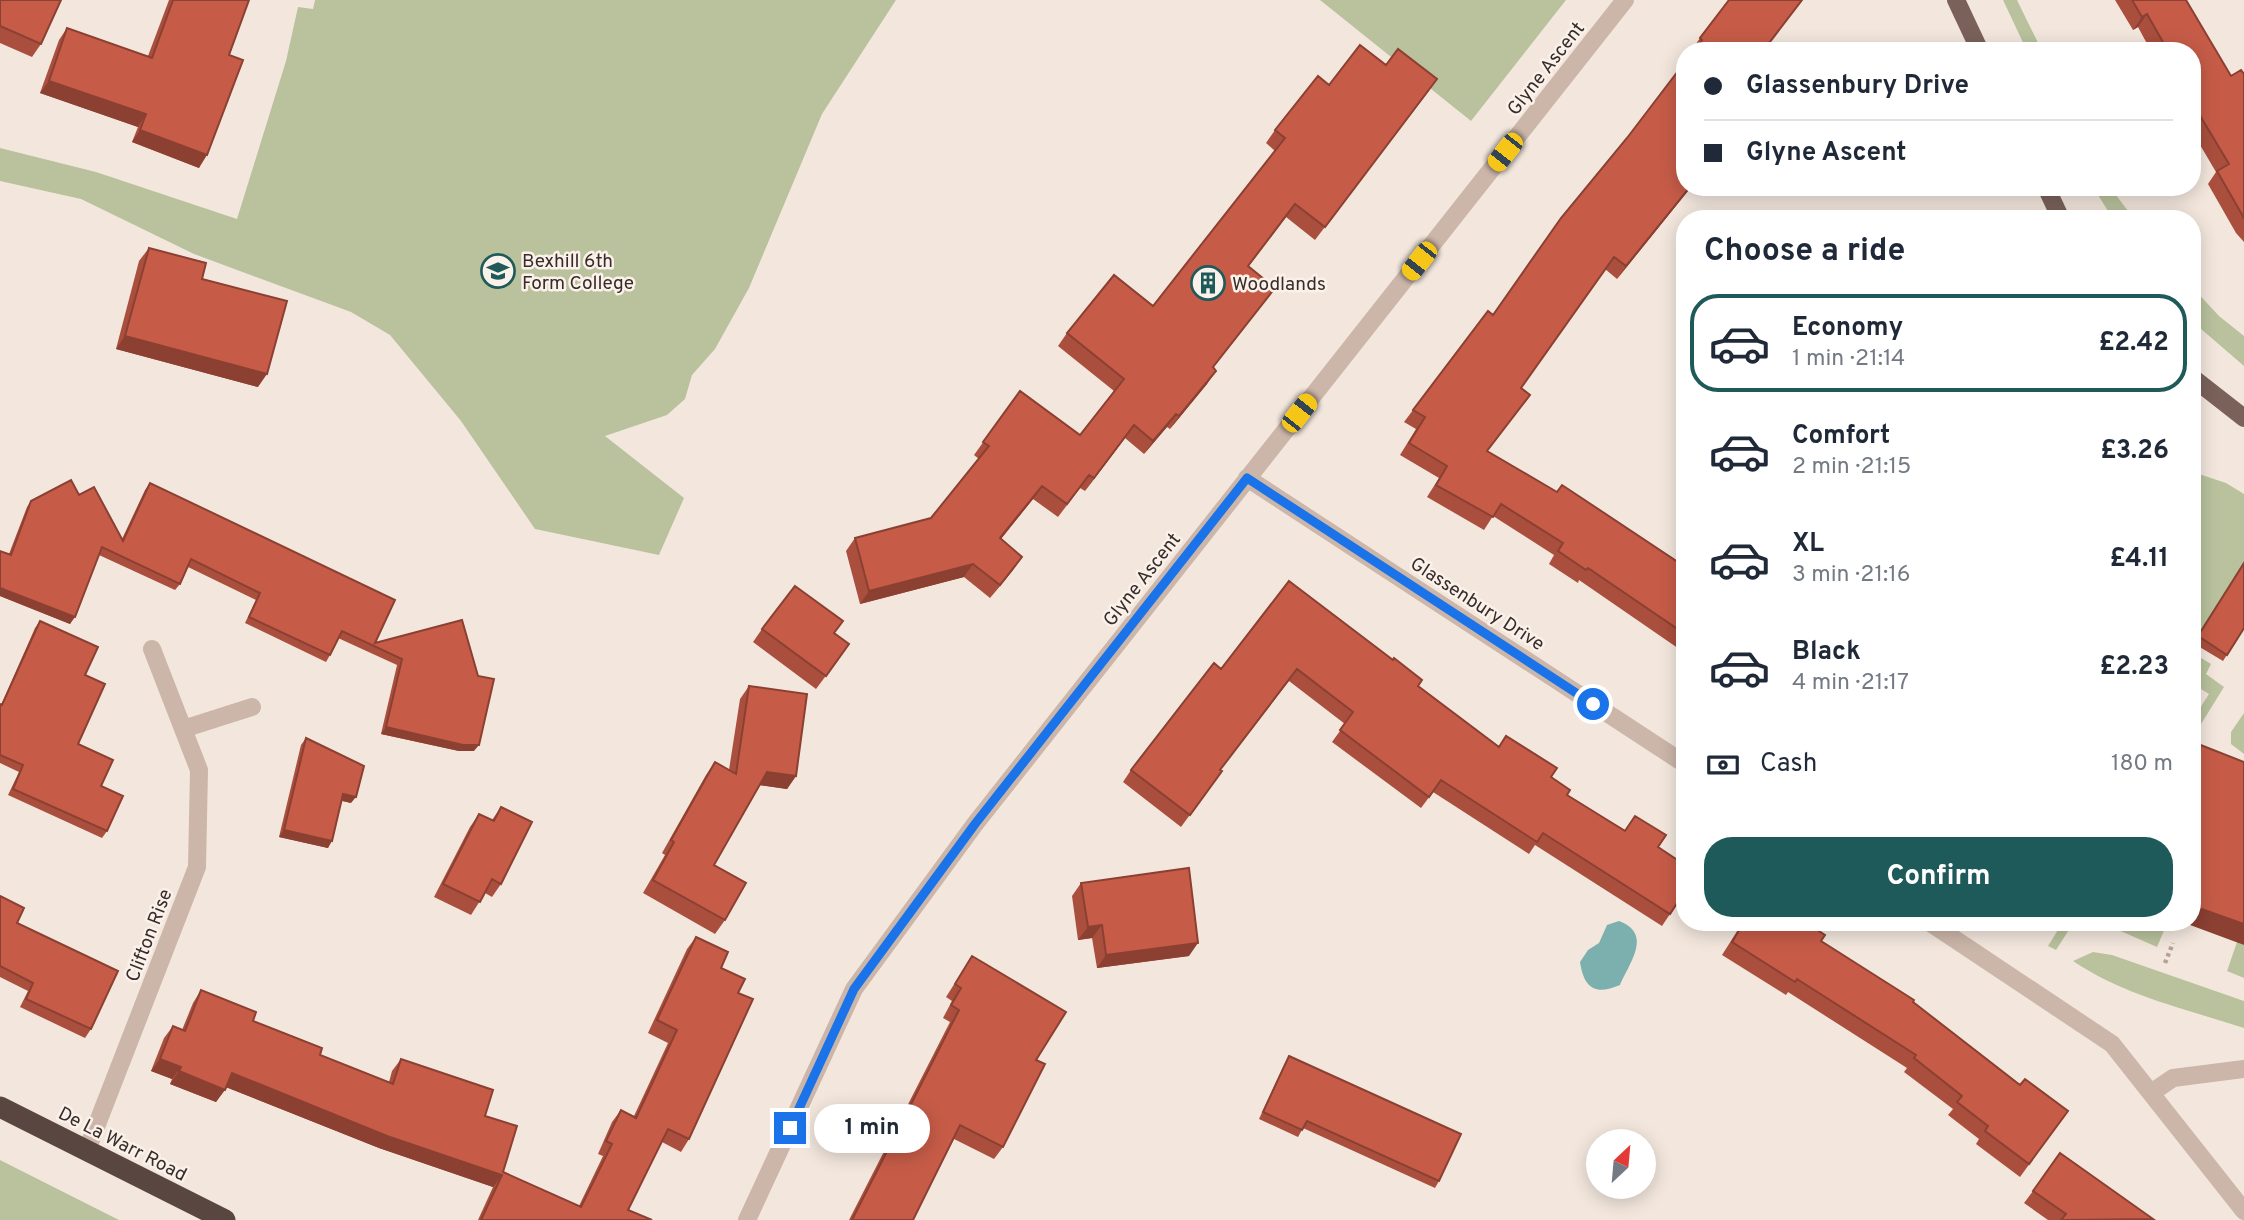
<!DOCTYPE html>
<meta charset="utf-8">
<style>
:root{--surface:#fff;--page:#f6f6f7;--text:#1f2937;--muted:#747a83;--line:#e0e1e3;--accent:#1e5a59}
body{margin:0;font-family:Overpass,sans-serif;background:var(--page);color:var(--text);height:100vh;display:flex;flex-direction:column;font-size:26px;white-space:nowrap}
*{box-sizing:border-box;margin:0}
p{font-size:23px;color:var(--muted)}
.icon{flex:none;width:38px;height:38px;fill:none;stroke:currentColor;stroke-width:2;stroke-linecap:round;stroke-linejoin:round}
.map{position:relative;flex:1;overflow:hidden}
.details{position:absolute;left:1676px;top:210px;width:525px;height:721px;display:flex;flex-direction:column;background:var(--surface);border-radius:28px;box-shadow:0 4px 18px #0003}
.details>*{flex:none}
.hud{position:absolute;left:1676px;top:42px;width:525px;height:154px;border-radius:28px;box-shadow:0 4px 18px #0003;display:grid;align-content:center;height:154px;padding:0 28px;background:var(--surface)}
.needle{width:46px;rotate:26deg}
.fabs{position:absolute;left:1586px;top:1129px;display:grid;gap:14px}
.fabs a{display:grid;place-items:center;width:70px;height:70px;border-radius:50%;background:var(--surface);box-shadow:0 4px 18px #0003;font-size:35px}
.end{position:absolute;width:32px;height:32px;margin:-16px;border:9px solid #1a73e8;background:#fff;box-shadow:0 0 0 4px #fff}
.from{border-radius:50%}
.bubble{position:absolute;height:49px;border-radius:24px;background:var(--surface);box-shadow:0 4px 18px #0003;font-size:23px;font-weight:700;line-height:49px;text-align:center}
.car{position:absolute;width:21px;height:42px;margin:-21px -10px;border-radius:9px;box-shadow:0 0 5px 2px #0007;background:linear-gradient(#f5c518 24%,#345 0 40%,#f5c518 0 76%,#345 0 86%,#f5c518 0)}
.hud b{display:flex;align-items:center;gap:24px;height:66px;font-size:26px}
.hud b+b{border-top:2px solid var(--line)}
.hud i{width:18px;height:18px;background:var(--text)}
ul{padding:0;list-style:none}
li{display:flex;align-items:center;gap:21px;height:98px;margin:0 14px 10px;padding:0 14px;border:4px solid transparent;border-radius:28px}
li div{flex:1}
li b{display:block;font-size:26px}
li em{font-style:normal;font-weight:700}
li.active{border-color:var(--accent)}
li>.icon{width:63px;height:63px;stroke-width:1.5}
h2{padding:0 28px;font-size:32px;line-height:84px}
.pay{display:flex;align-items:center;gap:18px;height:77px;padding:0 28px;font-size:26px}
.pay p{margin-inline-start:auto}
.button{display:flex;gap:14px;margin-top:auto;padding:14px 28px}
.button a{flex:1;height:80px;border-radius:28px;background:var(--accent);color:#fff;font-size:28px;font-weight:700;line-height:80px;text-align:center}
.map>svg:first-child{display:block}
</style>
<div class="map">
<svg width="2244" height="1220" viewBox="0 0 2244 1220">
<rect width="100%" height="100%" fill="#f3e7dd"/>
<path fill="#b9c29d" d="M315,0h581l-74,114 -73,174 -34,61 -23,26 -7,24 -18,16 -62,21 79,62 -25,57 -124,-26 -74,-108 -71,-86 -39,-23 -157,-58 -113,-55 -81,-18v-33l96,24 141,47 49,-158 12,-54 15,2z
M1320,0h246l-95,121z
M2003,0h14l25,51h-15z
M2093,187h17l24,32h-21z
M2193,288l26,28 25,20v30l-51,-44z
M2193,472l33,11 18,11v67l-51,83z
M2193,653l18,11 -5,10 18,13 -31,50v-18l16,-25 -16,-10z
M2244,713v41l-13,-10v-12z
M2063,922h11l-18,28 -8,-4z
M2107,922h57l-1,3 3,1 -9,21 -50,-22z
M2237,942l7,3v33l-17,-7z
M2093,952l19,3 132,46v27c-58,-19 -119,-32 -171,-67z
M0,1160l119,60h-119z"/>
<path fill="#7cb0ae" d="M1619,921c34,13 11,41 1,64 -25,11 -36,3 -40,-23l8,-12 11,-7 8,-18z"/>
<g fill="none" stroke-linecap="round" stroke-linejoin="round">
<path stroke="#b7a093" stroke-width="4.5" stroke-dasharray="3.5 3.5" stroke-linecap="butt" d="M2165,963l8,-20"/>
<path stroke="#cbb6a9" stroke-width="18" d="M1247,478l438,286
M183,729l69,-22
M1929,922l183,122 132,167
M2151,1093l22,-15 71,-9
M87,1150l110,-283 2,-97 -47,-121
M747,1220l107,-231 121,-165 650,-824"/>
<path stroke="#7a625a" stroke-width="18" d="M1956,0l24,51
M2046,187l15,32
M2193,378l51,40"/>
<path stroke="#594640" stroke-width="21" d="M0,1107l225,113"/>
</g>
<path fill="#aa4f3e" d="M0,0l41,44 -9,13 -32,-14z
M169,0h80l-20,55 -30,113 -67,-26 6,-15 -98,-34 19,-53 8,-12 81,28z
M2115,0h71l45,76 13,-2v168l-8,-9 -28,-49 8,-12 -23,-39v-82h-42l-13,-24 -5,3z
M1700,38l64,13h-73z
M1386,65l51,14 -122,161 -29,-23 -38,50 17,34 -52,67 -6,16 -37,45 -3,-2 -23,27 -19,-16 -40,53 -5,-3 -22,29 -25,-18 -32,40 12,31 -23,28 -26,-21 -104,27 -14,-53 9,-13 76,-20 48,-59 -5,-4 46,-64 60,44 34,-44 -56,-45 9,-13 86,-27 122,-155 -9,-8 9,-13 54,-45z
M1627,138l58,49h6l-74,92 -12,-10 -84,119v19l-34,44 194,113 4,-7v96l-106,-73 -1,3 -29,-19 5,-9 -61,-39 -9,14 -57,-33 12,-19 -39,-23 16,-26 -12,-7 9,-12 80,-95z
M149,248l53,31 56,108 -142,-38 23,-88z
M150,483l225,160 87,-23 12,131h-15l-78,-17 16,-69 -59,-27 -8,17 -4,7 -81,-39 11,-23 -68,-33 -8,17 -5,6 -76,-35 -29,69 -70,-28v-45l9,3 18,-47 4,-6 48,-6 43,44 23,-49z
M2244,562v66l-21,33 -30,-18z
M1289,581l129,105 80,60 53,31 16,18 58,35 10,-14 23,31 12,67 -8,12 -127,-81 -6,9 -96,-62 -12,16 -89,-66 13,-18 -56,-43 -69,89 2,1 -41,56 -58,-45 8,-12 90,-101z
M40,621l45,54 -7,69 23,42 6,45 -5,7 -94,-43 11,-23 -19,-9v-59l1,1 34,-77z
M762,629l72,4 6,24 -24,32 -63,-47z
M749,686l47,90 -9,13 -27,-4 -46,80 11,55 -10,14 -72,-41 22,-38 -3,-2 44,-78 9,-13 14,8 11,-71z
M306,738l45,65 -9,-2 -14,47 -49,-11 22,-92z
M501,807v77l-9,13 -7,-4 -14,22 -37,-18 36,-70 9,-13 13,6z
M1081,883l108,73 -92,12 -5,-30 -14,2 -6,-44z
M0,896l91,133 -6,9 -65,-31 8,-16 -28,-14z
M1743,922h62l16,19 92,61 107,83 48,26 -48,66 -44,-33 3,-5 -31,-24 5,-6 -49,-37 3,-4 -119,-76 -2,3 -64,-40z
M696,937l25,31 17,25 -49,146 -8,13 -19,-10 -34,68 24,10h-174l15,-33 -114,-39 -153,-61 -10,15 -46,-18 2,-5 -21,-8 13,-33 9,-12 9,4 11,-27 8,-13 52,31 67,34 69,27 3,-11 9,-12 84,57 18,56 76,34 24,-50 -5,-2 14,-32 9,-12 13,6 34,-73 -20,-10 39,-84z
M972,956l64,104 -33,87 -9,12 -40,-20 -41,81h-64l101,-198 -7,-4 9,-17 -6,-4z
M1289,1056l150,125 -4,7 -132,-60 -5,9 -39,-18 26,-56z
M2033,1191l120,29h-105l-24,-17z"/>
<path fill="#8b4032" d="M2147,14l-9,13 -5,3 9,-13z
M1437,79l-9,13 -113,148 10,-13z
M49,81l97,33 -8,13 -98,-34z
M140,130l67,25 -8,13 -67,-26z
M1690,187h1l-74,92 9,-13z
M125,336l142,38 -9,13 -142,-38z
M1216,371l-9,13 -37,45 9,-13z
M1176,414l-9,13 -23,27 9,-13z
M1134,425l-9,13 -40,53 9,-13z
M1042,486l-9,13 -42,52 9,-13z
M1022,557l-9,13 -23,28 10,-13z
M973,564l-9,13 -104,27 9,-13z
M0,588l75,29 -5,7 -70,-28z
M386,727l93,18 -5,6h-15l-78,-17z
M767,772l29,4 -9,13 -29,-4z
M343,794l13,3 -5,6 -12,-3z
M284,830l48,11 -4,7 -49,-11z
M2193,906l51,18v21l-62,-23h11z
M1102,925l-10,13 -14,2 10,-13z
M1198,943l-9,13 -92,12 9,-13z
M160,1059l21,8 -9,12 -21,-8z
M179,1071l46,19 -9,12 -46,-18z
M232,1073l270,102 -9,12 -114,-39 -156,-62z"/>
<path fill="#c65c48" stroke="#8b4032" stroke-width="2" d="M0,0h61l-20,44 -41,-18z
M173,0h76l-20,55 14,5 -36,95 -67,-25 6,-16 -97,-33 18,-53 85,30z
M1729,0h73l-39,51h-69l8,-11 -2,-2z
M2132,0h54l45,76 10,-6 3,4v144l-27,-47 12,-7 -36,-60v-6l2,-2 -2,-4v-41h-25l-21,-37 -5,3z
M1360,45l26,20 12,-16 39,30 -112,148 -30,-23 -47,62 27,22 -62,79 3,4 -37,45 -3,-2 -23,27 -19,-16 -40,53 -5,-3 -22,29 -25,-18 -42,52 22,19 -22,28 -27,-21 -104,27 -14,-53 76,-20 58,-72 -6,-4 37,-51 60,44 44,-56 -57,-46 47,-58 39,31 132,-168 -10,-8 43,-54 11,9z
M1685,62v125h5l-64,79 -12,-9 -93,131 9,7 -43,56 70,41 5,-7 119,79 4,-7v77l-97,-66 -2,2 -28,-19 5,-8 -62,-39 -8,13 -57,-32 11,-19 -38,-23 16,-26 -12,-7 75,-99 5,4 68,-97 66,-80z
M149,248l57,15 -4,16 85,22 -20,73 -142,-38z
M71,480l8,15 15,-8 29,54 27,-58 245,117 -20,43 87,-23 16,56 16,3 -15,66h-16l-77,-18 16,-68 -60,-28 -12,24 -81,-38 11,-24 -69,-34 -11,25 -78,-37 -27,70 -75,-29v-37l11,4 20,-54z
M2244,563v65l-17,27 -29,-19z
M1289,581l104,79 1,-2 28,22 -4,6 81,61 7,-11 51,32 -6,9 19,13 -3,5 58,36 10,-15 31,19 -8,12 27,18v26l-15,23 -127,-81 -6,9 -96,-62 -12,17 -89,-67 13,-18 -56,-43 -77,101 2,1 -32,44 -59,-45 83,-107 7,6z
M795,586l48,35 -9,12 15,11 -23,32 -64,-47z
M40,621l58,26 -13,28 20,9 -27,60 35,16 -12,26 22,10 -16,35 -94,-42 10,-24 -23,-10v-51l2,1z
M749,686l58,8 -11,82 -29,-4 -53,93 32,18 -21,37 -72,-40 21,-38 -3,-2 44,-78 21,12z
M306,738l58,28 -8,31 -13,-3 -11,47 -48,-11z
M2193,742l51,20v162l-51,-18z
M501,807l31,15 -31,62 -9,-5 -12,23 -37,-18 36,-70 15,7z
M1189,868l9,75 -92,12 -4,-30 -14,2 -7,-44z
M0,896l24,12 -7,15 101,48 -27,58 -65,-30 7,-16 -33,-17z
M1744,922h61l20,13 -4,6 93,59 -1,2 107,83 5,-6 43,32 -39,53 -44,-33 3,-5 -31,-24 5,-6 -48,-38 2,-3 -119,-76 -2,3 -63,-40z
M696,937l32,15 -7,16 24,11 -7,14 15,6 -64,140 -21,-10 -40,81 24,10h-171l21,-45 -115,-39 -155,-63 -7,17 -46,-19 2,-4 -21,-8 13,-33 12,5 16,-41 55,22 -3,9 69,27 -2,7 73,29 8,-25 92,31 -8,26 32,10 -14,46 78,35 31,-63 -6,-3 15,-31 15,8 41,-88 -20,-10z
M972,956l94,56 -30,48 9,4 -42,83 -43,-22 -47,95h-61l107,-210 -8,-5 10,-17 -6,-4z
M1289,1056l172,78 -22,47 -132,-60 -5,9 -39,-18z
M2060,1153l93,66 -92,1 5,-6 -33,-23z"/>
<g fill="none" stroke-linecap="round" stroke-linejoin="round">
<path stroke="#1a73e8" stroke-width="9" d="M790,1128l64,-139 121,-165 272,-346 346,226"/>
</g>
<defs>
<g id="university-ring" transform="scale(1.75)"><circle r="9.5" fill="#faf1ea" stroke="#1e5a59" stroke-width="1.5"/><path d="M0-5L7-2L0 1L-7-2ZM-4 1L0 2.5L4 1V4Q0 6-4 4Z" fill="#1e5a59"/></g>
<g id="building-ring" transform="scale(1.75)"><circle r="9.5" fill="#faf1ea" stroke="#1e5a59" stroke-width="1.5"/><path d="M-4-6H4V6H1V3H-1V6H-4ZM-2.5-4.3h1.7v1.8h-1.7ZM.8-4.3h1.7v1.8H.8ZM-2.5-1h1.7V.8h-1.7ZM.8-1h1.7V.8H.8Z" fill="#1e5a59"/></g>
</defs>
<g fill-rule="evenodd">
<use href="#university-ring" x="498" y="271"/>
<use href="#building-ring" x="1208" y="283"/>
</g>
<g text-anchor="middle" stroke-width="5" stroke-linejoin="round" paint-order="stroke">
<g font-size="19" fill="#382c29" stroke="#faf1ea">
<text transform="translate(1545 68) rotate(-52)" y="7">Glyne Ascent</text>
<text transform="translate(1141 579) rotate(-52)" y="7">Glyne Ascent</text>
<text transform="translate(1478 603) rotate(33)" y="7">Glassenbury Drive</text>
<text transform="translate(148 935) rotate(-69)" y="7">Clifton Rise</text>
<text transform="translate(123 1143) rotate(27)" y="7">De La Warr Road</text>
</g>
<g font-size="19" fill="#382c29" stroke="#faf1ea" text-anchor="start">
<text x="522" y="267">Bexhill 6th<tspan x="522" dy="22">Form College</tspan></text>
<text x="1232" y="290">Woodlands</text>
</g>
</g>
</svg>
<div class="fabs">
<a><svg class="needle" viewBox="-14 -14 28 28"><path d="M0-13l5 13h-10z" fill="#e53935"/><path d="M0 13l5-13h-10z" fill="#747a83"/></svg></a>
</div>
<i class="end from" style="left:1593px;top:704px"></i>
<i class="end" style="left:790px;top:1128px"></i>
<div class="bubble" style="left:814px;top:1104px;width:116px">1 min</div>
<i class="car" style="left:1505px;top:152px;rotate:218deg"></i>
<i class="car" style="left:1419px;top:261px;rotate:218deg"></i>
<i class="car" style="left:1299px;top:413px;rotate:38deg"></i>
<div class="hud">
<b><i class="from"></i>Glassenbury Drive</b>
<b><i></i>Glyne Ascent</b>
</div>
<section class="details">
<h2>Choose a ride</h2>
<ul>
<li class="active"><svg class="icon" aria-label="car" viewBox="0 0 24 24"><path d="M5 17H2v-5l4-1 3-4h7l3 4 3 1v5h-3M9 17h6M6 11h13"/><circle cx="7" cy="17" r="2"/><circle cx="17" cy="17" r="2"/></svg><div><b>Economy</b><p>1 min · 21:14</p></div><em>£2.42</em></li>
<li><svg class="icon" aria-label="car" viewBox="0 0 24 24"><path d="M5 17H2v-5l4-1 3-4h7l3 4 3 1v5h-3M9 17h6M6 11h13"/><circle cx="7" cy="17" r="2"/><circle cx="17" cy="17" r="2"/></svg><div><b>Comfort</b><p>2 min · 21:15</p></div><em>£3.26</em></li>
<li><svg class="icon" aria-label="car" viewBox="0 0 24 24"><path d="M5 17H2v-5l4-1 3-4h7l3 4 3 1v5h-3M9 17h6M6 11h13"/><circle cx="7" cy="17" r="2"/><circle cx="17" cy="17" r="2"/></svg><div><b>XL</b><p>3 min · 21:16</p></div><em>£4.11</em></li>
<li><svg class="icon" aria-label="car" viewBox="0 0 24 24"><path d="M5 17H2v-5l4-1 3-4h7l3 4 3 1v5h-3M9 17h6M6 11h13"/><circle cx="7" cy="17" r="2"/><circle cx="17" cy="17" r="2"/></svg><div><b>Black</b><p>4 min · 21:17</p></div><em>£2.23</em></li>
</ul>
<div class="pay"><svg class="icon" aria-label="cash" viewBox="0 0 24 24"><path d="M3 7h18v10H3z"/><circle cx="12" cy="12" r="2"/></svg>Cash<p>180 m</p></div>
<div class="button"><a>Confirm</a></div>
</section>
</div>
